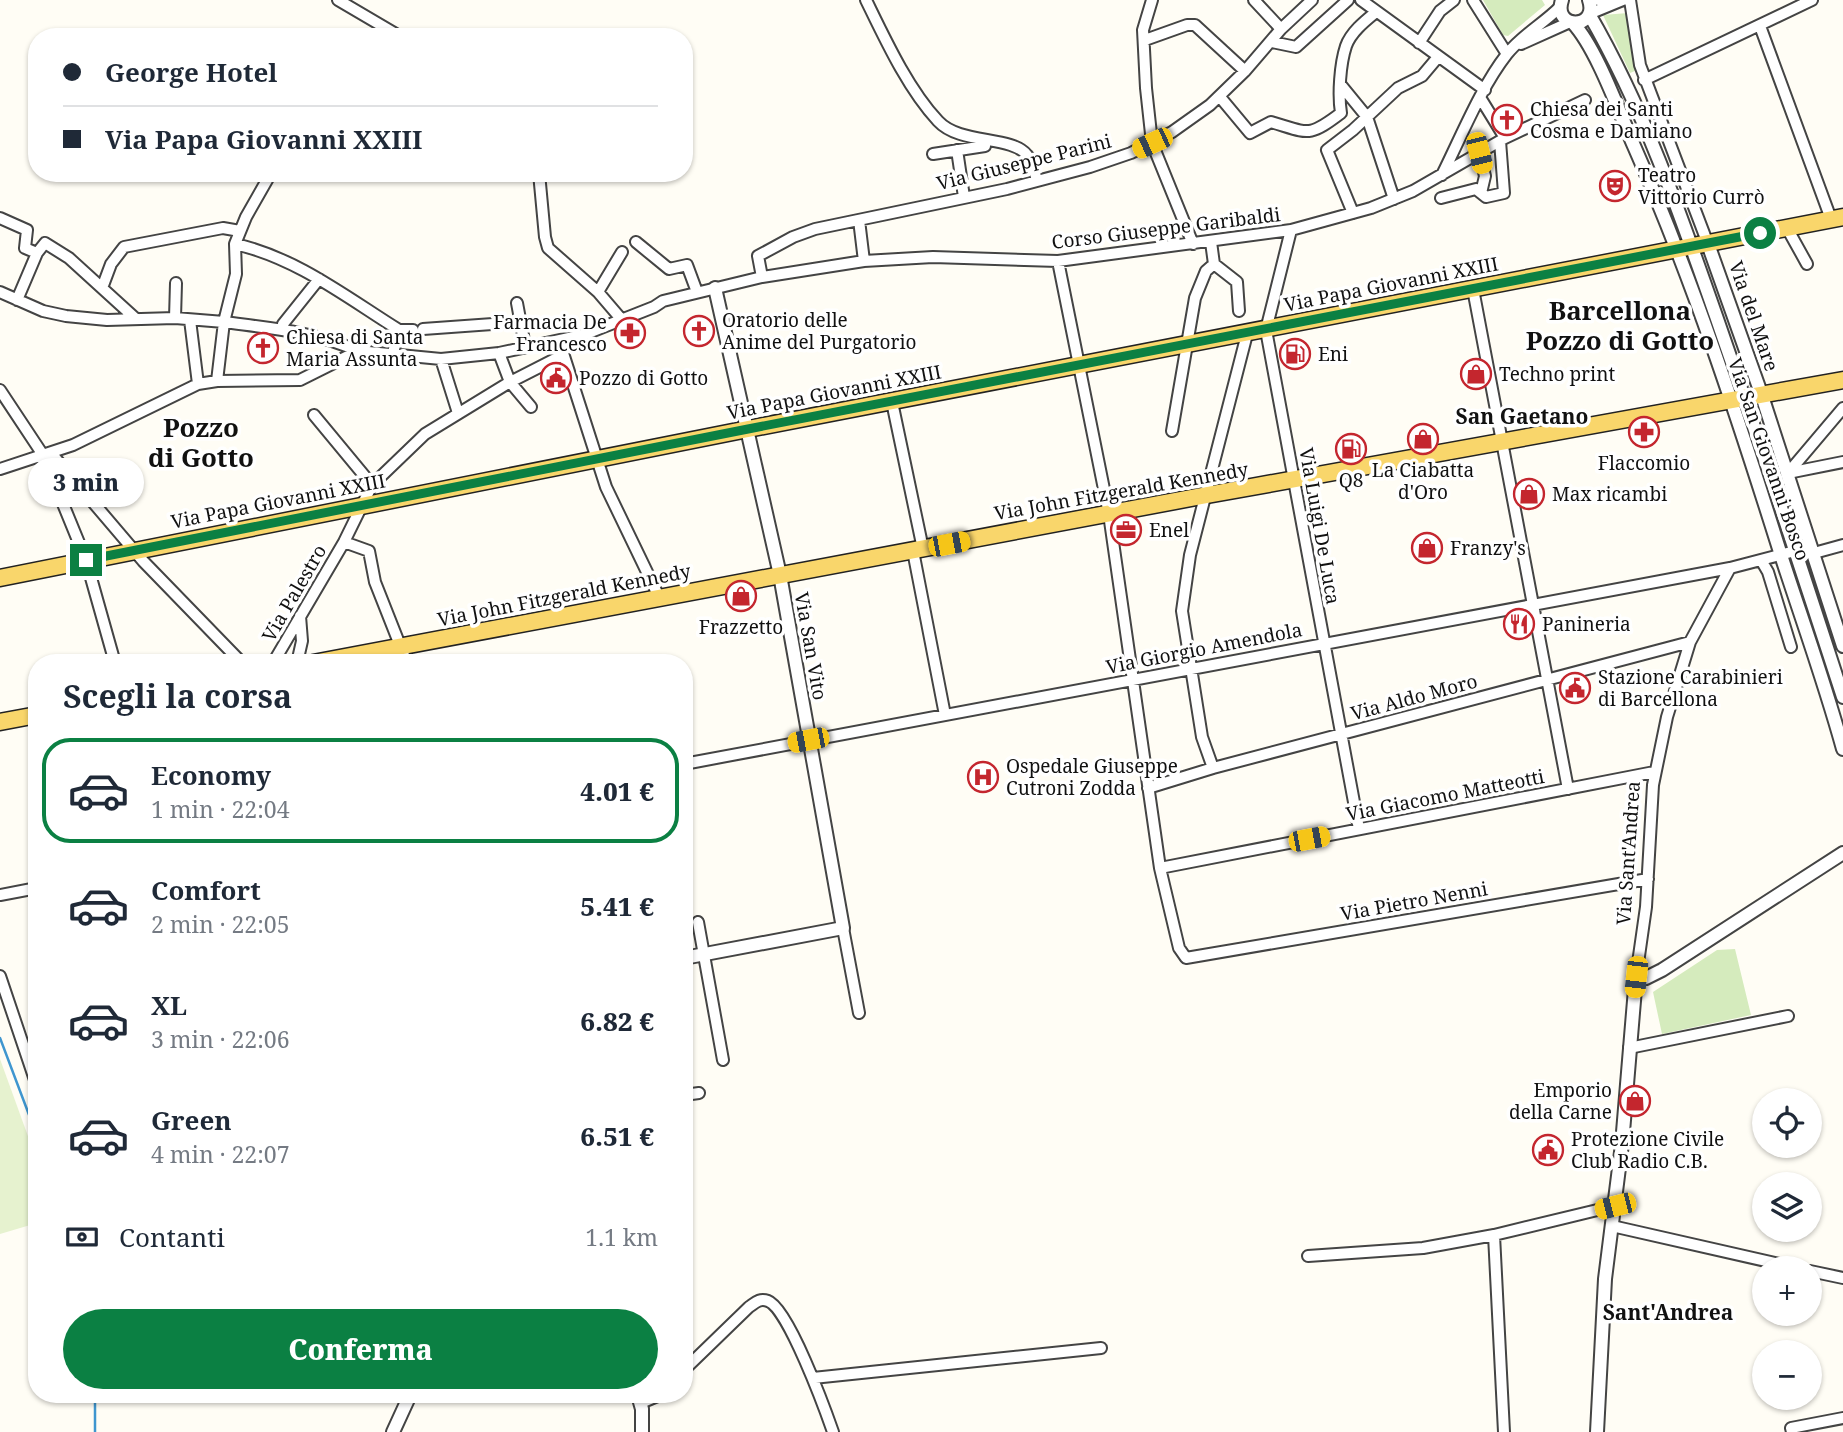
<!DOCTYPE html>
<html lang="it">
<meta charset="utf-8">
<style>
:root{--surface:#fff;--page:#f6f6f7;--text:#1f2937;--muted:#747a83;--line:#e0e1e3;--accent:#0b8043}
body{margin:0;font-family:"Noto Serif",serif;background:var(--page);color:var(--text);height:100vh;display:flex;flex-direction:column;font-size:26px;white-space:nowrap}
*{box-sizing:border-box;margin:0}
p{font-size:23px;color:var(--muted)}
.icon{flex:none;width:38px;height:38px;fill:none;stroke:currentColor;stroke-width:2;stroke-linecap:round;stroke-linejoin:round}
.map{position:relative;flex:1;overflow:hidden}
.side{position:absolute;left:28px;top:654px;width:665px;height:749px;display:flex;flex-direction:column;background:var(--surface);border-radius:28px;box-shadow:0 2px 5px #0004}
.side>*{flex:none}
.banner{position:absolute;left:28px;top:28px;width:665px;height:154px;border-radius:28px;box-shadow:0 2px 5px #0004;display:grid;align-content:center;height:154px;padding:0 35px;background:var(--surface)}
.tools{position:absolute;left:1752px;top:1088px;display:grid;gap:14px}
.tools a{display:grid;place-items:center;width:70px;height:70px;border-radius:50%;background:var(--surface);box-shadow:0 2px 5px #0004;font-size:35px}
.end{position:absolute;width:32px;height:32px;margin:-16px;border:9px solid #0b8043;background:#fff;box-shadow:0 0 0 4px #fff}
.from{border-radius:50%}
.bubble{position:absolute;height:49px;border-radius:24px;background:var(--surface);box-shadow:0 2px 5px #0004;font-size:23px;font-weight:800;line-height:49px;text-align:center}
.car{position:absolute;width:21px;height:42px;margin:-21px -10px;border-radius:9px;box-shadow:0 0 5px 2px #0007;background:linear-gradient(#f5c518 24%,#345 0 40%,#f5c518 0 76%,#345 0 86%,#f5c518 0)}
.banner b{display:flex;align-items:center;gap:24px;height:66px;font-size:26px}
.banner b+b{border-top:2px solid var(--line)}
.banner i{width:18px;height:18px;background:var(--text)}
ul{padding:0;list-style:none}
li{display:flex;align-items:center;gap:21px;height:105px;margin:0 14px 10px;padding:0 21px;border:4px solid transparent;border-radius:28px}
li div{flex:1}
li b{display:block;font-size:26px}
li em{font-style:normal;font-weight:800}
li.current{border-color:var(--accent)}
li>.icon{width:63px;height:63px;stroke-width:1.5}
h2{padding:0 35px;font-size:32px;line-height:84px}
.pay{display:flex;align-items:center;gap:18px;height:77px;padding:0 35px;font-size:26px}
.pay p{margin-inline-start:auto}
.button{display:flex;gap:14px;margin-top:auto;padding:14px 35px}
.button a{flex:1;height:80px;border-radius:42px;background:var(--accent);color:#fff;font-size:28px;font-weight:800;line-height:80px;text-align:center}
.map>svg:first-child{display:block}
</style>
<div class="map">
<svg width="1843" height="1432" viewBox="0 0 1843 1432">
<rect width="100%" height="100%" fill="#fffdf5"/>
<path fill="#d5ebbd" d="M1483,0h59l3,5 -37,31 -5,-1z
M1628,13l7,58 -5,2 -27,-58z
M1735,949l16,66 -89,19 -9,-42 64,-42z"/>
<path fill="#e6f2cf" d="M0,1059l37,102v62l-37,11z"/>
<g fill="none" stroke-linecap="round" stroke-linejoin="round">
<path stroke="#3f96cf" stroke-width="2.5" d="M0,1038l37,98
M95,1432v-37"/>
<g stroke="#444" stroke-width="14">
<path id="minor" d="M338,0l63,37
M866,0c19,39 42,89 72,121 22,24 73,14 89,34 6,6 7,17 10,25
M1152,0l-9,30 3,58 6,55 41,101
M1254,0l27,29
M1361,0l124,90
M1473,0l34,54
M1598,0h7
M1630,0l10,65 68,179
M1589,14l34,-14
M1760,26l71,193
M1145,40l42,-15h8l50,46
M1272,42l24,5 52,-47
M1419,43l21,-32 14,-11
M1521,44l49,-22
M1644,80l168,-80
M1340,84l27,33 27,82
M1220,97l30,36 21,-11c38,11 37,16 70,-9 -3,-18 -1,-49 5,-67 5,-14 19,-25 30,-34
M1481,99l24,39
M957,150l7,47
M1479,153l6,23 -4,17
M933,154l52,-8
M539,173l6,64 3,11 50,44 24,28
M1442,175c19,-38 39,-88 65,-121 15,-19 36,-30 53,-47
M1441,198l35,-9 10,8 18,-4 -4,-52
M1353,213l-26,-63 26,-20 45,-42 24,-12 16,-19
M0,218l27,12 -2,18 12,5 -20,47
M859,220l5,41
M1787,228l20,36
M1291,230l-25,100 93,499
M636,242l33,27 18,-4 10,27
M235,244c62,14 111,53 164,86l-6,23
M37,253l8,-10 24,15 67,61
M1058,261l51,253 51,354 19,80 7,10 462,-79
M1214,264l23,18 2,29
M762,277l-4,-21 35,-19 22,-8 192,-40 83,-22 41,-14 41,-21 38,-27 35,-34 36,-42 31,-29
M102,288l9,-24 13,-17 99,-19 17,3
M1473,289l95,500
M0,292l43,19 23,5 41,4 68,-2 49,4 12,-48 -1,-30 11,-27 25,-44
M598,292l24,-40
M517,303l8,43
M175,318l1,-35
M190,320l8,64
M423,329l97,-7
M282,330l1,-6 36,-45
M399,330h14
M562,350l44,137 54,112
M499,353l11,29 21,25
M441,359l17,54
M217,381l7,-59c44,6 94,10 134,29l83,8 58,-6 84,-18 71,-28 9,-6 99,-24 102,-16 69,-4 125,4 233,-31 80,-22 42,-17 92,-53 80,-38
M0,390l43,65 43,105 29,103
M892,402l31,147
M314,415l58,70
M1172,431l23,-133 11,-27 8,-7 -3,-22
M51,453l92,108 99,102
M0,469l73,-24 125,-61 19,-3 83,-1 58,-29
M1788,473l55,-65
M1788,473l55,-11
M344,542l25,9 6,31 32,81
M913,551l32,164
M1814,553l29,-8
M1761,560l7,12 23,75
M273,663l71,-121 28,-57 53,-51 85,-52 53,-27
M297,663l5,-22 -2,-25
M684,764l1046,-196 65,-17
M1213,768l-11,-31 -20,-126 8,-56 57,-221
M1148,788l65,-20 477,-126
M1160,868l494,-96
M0,895l37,-7
M698,922l25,138
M843,928l16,85
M0,976l37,110
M1636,977l10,-70 7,-122 14,-68 23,-75 40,-74
M1629,1048l159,-32
M684,1095l15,-2
M1612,1226l189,43
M1494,1235l10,197
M1308,1256l115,-8 71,-13 120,-29
M1810,1271l33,7
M684,1370l65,-63c6,-4 10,-9 19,-6 20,7 57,108 65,131
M813,1378l288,-30
M641,1403l19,-8
M1792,1432l-1,-4 52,-10"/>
</g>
<g stroke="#444" stroke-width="16">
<path id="tertiary" d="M1562,0c-10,30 37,30 27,0
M1589,14c55,95 91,199 127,302 44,127 86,254 127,381
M1573,23c24,26 46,89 61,123 58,131 103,269 146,406 21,65 45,131 63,197
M1708,244l54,152 81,250
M684,958l159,-30 -63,-353 -65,-287
M638,1395l4,14v23
M393,1432l17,-37
M1597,1432l8,-153 17,-135 14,-167 10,1 16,-8 181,-117"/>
</g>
<g stroke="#222" stroke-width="19">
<path id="primary" d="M0,578l748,-149 1095,-212
M313,663l894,-168 636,-115
M0,722l37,-7"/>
</g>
<use href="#minor" stroke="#fff" stroke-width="10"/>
<use href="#tertiary" stroke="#fff" stroke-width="12"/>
<use href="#primary" stroke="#f9d66b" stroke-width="16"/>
</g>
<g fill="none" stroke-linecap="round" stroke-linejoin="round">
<path stroke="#0b8043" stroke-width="9" d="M86,560l662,-131 1012,-196"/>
</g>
<defs>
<g id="church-ring" transform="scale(1.575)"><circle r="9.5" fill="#fff" stroke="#c4262e" stroke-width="1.5"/><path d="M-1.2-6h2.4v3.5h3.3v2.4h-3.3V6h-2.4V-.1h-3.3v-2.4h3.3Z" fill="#c4262e"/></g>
<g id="theatre-ring" transform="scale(1.575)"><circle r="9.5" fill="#fff" stroke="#c4262e" stroke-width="1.5"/><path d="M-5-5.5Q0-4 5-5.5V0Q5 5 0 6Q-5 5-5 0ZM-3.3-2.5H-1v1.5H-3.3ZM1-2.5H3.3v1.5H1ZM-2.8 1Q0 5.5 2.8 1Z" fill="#c4262e"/></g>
<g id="pharmacy-ring" transform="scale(1.575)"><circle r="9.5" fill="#fff" stroke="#c4262e" stroke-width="1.5"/><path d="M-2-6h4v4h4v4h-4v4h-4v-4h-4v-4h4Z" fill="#c4262e"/></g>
<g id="fuel-ring" transform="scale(1.575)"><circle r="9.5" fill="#fff" stroke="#c4262e" stroke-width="1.5"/><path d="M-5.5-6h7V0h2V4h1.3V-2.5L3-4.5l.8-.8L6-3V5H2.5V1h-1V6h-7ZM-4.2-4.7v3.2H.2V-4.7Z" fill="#c4262e"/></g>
<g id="shop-ring" transform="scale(1.575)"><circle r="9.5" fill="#fff" stroke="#c4262e" stroke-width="1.5"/><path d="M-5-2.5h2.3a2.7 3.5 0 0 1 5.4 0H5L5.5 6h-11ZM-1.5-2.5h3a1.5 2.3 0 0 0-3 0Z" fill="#c4262e"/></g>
<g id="civic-ring" transform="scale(1.575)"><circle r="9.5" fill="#fff" stroke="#c4262e" stroke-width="1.5"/><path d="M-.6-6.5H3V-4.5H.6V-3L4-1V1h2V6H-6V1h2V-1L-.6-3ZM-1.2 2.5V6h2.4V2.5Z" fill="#c4262e"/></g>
<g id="office-ring" transform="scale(1.575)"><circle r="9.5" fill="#fff" stroke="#c4262e" stroke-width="1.5"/><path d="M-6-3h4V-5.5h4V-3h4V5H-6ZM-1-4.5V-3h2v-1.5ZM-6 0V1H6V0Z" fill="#c4262e"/></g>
<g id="restaurant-ring" transform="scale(1.575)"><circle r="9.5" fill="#fff" stroke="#c4262e" stroke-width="1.5"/><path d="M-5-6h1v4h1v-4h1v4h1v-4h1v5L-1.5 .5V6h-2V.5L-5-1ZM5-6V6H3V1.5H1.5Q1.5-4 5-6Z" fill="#c4262e"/></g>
<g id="hospital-ring" transform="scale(1.575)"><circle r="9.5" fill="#fff" stroke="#c4262e" stroke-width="1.5"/><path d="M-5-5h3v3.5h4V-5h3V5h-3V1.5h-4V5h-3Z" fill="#c4262e"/></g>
</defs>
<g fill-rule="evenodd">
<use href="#church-ring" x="1507" y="120"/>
<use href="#theatre-ring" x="1615" y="186"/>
<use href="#church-ring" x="699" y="331"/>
<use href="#pharmacy-ring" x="630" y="333"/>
<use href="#church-ring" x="263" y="348"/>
<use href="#fuel-ring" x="1295" y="354"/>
<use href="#shop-ring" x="1476" y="374"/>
<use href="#civic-ring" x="556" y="378"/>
<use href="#pharmacy-ring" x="1644" y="432"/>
<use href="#shop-ring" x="1423" y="439"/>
<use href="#fuel-ring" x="1351" y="449"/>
<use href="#shop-ring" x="1529" y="494"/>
<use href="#office-ring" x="1126" y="530"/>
<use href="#shop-ring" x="1427" y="548"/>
<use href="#shop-ring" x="741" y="596"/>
<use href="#restaurant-ring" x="1519" y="624"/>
<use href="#civic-ring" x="1575" y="688"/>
<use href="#hospital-ring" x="983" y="777"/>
<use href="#shop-ring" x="1635" y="1101"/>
<use href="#civic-ring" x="1548" y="1150"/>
</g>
<g text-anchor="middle" stroke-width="7" stroke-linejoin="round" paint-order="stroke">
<g font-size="19" fill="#111" stroke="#fff" text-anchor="start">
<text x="1530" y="116">Chiesa dei Santi<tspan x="1530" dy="22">Cosma e Damiano</tspan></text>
<text x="1638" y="182">Teatro<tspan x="1638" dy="22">Vittorio Currò</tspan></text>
<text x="722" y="327">Oratorio delle<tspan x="722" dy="22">Anime del Purgatorio</tspan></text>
<text x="607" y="329" text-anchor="end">Farmacia De<tspan x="607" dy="22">Francesco</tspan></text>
<text x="286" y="344">Chiesa di Santa<tspan x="286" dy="22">Maria Assunta</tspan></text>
<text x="1318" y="361">Eni</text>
<text x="1499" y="381">Techno print</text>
<text x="579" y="385">Pozzo di Gotto</text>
<text x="1644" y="470" text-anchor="middle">Flaccomio</text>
<text x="1423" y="477" text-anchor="middle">La Ciabatta<tspan x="1423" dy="22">d'Oro</tspan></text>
<text x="1351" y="487" text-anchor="middle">Q8</text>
<text x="1552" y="501">Max ricambi</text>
<text x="1149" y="537">Enel</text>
<text x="1450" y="555">Franzy's</text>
<text x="1542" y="631">Panineria</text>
<text x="741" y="634" text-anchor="middle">Frazzetto</text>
<text x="1598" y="684">Stazione Carabinieri<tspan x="1598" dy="22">di Barcellona</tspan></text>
<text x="1006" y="773">Ospedale Giuseppe<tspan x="1006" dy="22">Cutroni Zodda</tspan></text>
<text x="1612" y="1097" text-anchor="end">Emporio<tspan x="1612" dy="22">della Carne</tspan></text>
<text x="1571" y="1146">Protezione Civile<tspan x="1571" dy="22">Club Radio C.B.</tspan></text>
</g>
<g font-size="19" fill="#111" stroke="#fff">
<text transform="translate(1024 162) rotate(-14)" y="7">Via Giuseppe Parini</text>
<text transform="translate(1166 228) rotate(-7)" y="7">Corso Giuseppe Garibaldi</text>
<text transform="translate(1391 284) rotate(-11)" y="7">Via Papa Giovanni XXIII</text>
<text transform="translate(1754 316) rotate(71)" y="7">Via del Mare</text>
<text transform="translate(834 392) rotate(-11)" y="7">Via Papa Giovanni XXIII</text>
<text transform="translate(1769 459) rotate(71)" y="7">Via San Giovanni Bosco</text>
<text transform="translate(1121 491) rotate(-10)" y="7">Via John Fitzgerald Kennedy</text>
<text transform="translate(278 501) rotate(-11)" y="7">Via Papa Giovanni XXIII</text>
<text transform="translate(1320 526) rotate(80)" y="7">Via Luigi De Luca</text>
<text transform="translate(294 593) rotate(-60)" y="7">Via Palestro</text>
<text transform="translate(564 595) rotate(-11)" y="7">Via John Fitzgerald Kennedy</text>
<text transform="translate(811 646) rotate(80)" y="7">Via San Vito</text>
<text transform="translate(1204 648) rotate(-11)" y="7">Via Giorgio Amendola</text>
<text transform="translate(1414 697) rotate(-15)" y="7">Via Aldo Moro</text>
<text transform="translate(1445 795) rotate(-11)" y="7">Via Giacomo Matteotti</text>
<text transform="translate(1628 853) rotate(-86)" y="7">Via Sant'Andrea</text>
<text transform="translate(1414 901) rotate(-10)" y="7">Via Pietro Nenni</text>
</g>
<g font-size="21" font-weight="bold" fill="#111" stroke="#fff">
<text x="1522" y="424">San Gaetano</text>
<text x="1668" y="1320">Sant'Andrea</text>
</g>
<g font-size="26" font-weight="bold" fill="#111" stroke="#fff">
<text x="1620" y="320">Barcellona<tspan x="1620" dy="30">Pozzo di Gotto</tspan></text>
<text x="201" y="437">Pozzo<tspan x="201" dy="30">di Gotto</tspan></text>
</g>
</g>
</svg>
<div class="tools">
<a><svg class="icon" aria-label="locate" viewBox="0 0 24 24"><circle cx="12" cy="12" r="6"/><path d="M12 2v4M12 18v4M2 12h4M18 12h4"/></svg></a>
<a><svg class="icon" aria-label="layers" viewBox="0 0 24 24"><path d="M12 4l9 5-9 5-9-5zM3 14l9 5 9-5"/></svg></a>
<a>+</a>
<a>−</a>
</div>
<i class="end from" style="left:1760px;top:233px"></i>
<i class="end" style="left:86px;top:560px"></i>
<div class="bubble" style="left:28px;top:458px;width:116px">3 min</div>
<i class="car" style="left:1152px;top:143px;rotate:245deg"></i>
<i class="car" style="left:1479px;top:153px;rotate:166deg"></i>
<i class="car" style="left:949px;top:544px;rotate:79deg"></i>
<i class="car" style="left:808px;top:740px;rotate:259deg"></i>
<i class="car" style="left:1309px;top:839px;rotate:79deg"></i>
<i class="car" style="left:1636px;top:977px;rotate:186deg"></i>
<i class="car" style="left:1615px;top:1206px;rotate:256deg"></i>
<div class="banner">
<b><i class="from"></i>George Hotel</b>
<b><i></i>Via Papa Giovanni XXIII</b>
</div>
<section class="side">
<h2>Scegli la corsa</h2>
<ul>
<li class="current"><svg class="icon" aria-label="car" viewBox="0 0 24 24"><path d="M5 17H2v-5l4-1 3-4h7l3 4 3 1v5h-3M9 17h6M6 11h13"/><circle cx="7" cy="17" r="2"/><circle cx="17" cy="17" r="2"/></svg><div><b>Economy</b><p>1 min · 22:04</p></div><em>4.01 €</em></li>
<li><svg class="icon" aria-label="car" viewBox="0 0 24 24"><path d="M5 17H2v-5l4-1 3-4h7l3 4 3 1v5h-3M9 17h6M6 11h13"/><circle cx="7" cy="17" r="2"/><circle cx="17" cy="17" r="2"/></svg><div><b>Comfort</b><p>2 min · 22:05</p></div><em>5.41 €</em></li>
<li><svg class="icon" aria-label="car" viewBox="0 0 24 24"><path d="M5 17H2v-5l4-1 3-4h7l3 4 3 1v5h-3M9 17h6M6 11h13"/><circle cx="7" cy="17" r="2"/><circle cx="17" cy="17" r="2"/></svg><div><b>XL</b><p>3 min · 22:06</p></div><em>6.82 €</em></li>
<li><svg class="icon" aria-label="car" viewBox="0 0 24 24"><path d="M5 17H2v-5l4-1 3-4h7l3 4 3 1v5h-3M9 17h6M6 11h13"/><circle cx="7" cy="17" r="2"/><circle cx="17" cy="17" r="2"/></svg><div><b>Green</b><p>4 min · 22:07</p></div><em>6.51 €</em></li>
</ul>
<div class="pay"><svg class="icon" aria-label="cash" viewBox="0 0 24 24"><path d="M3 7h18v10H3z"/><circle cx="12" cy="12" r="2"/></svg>Contanti<p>1.1 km</p></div>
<div class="button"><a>Conferma</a></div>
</section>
</div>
